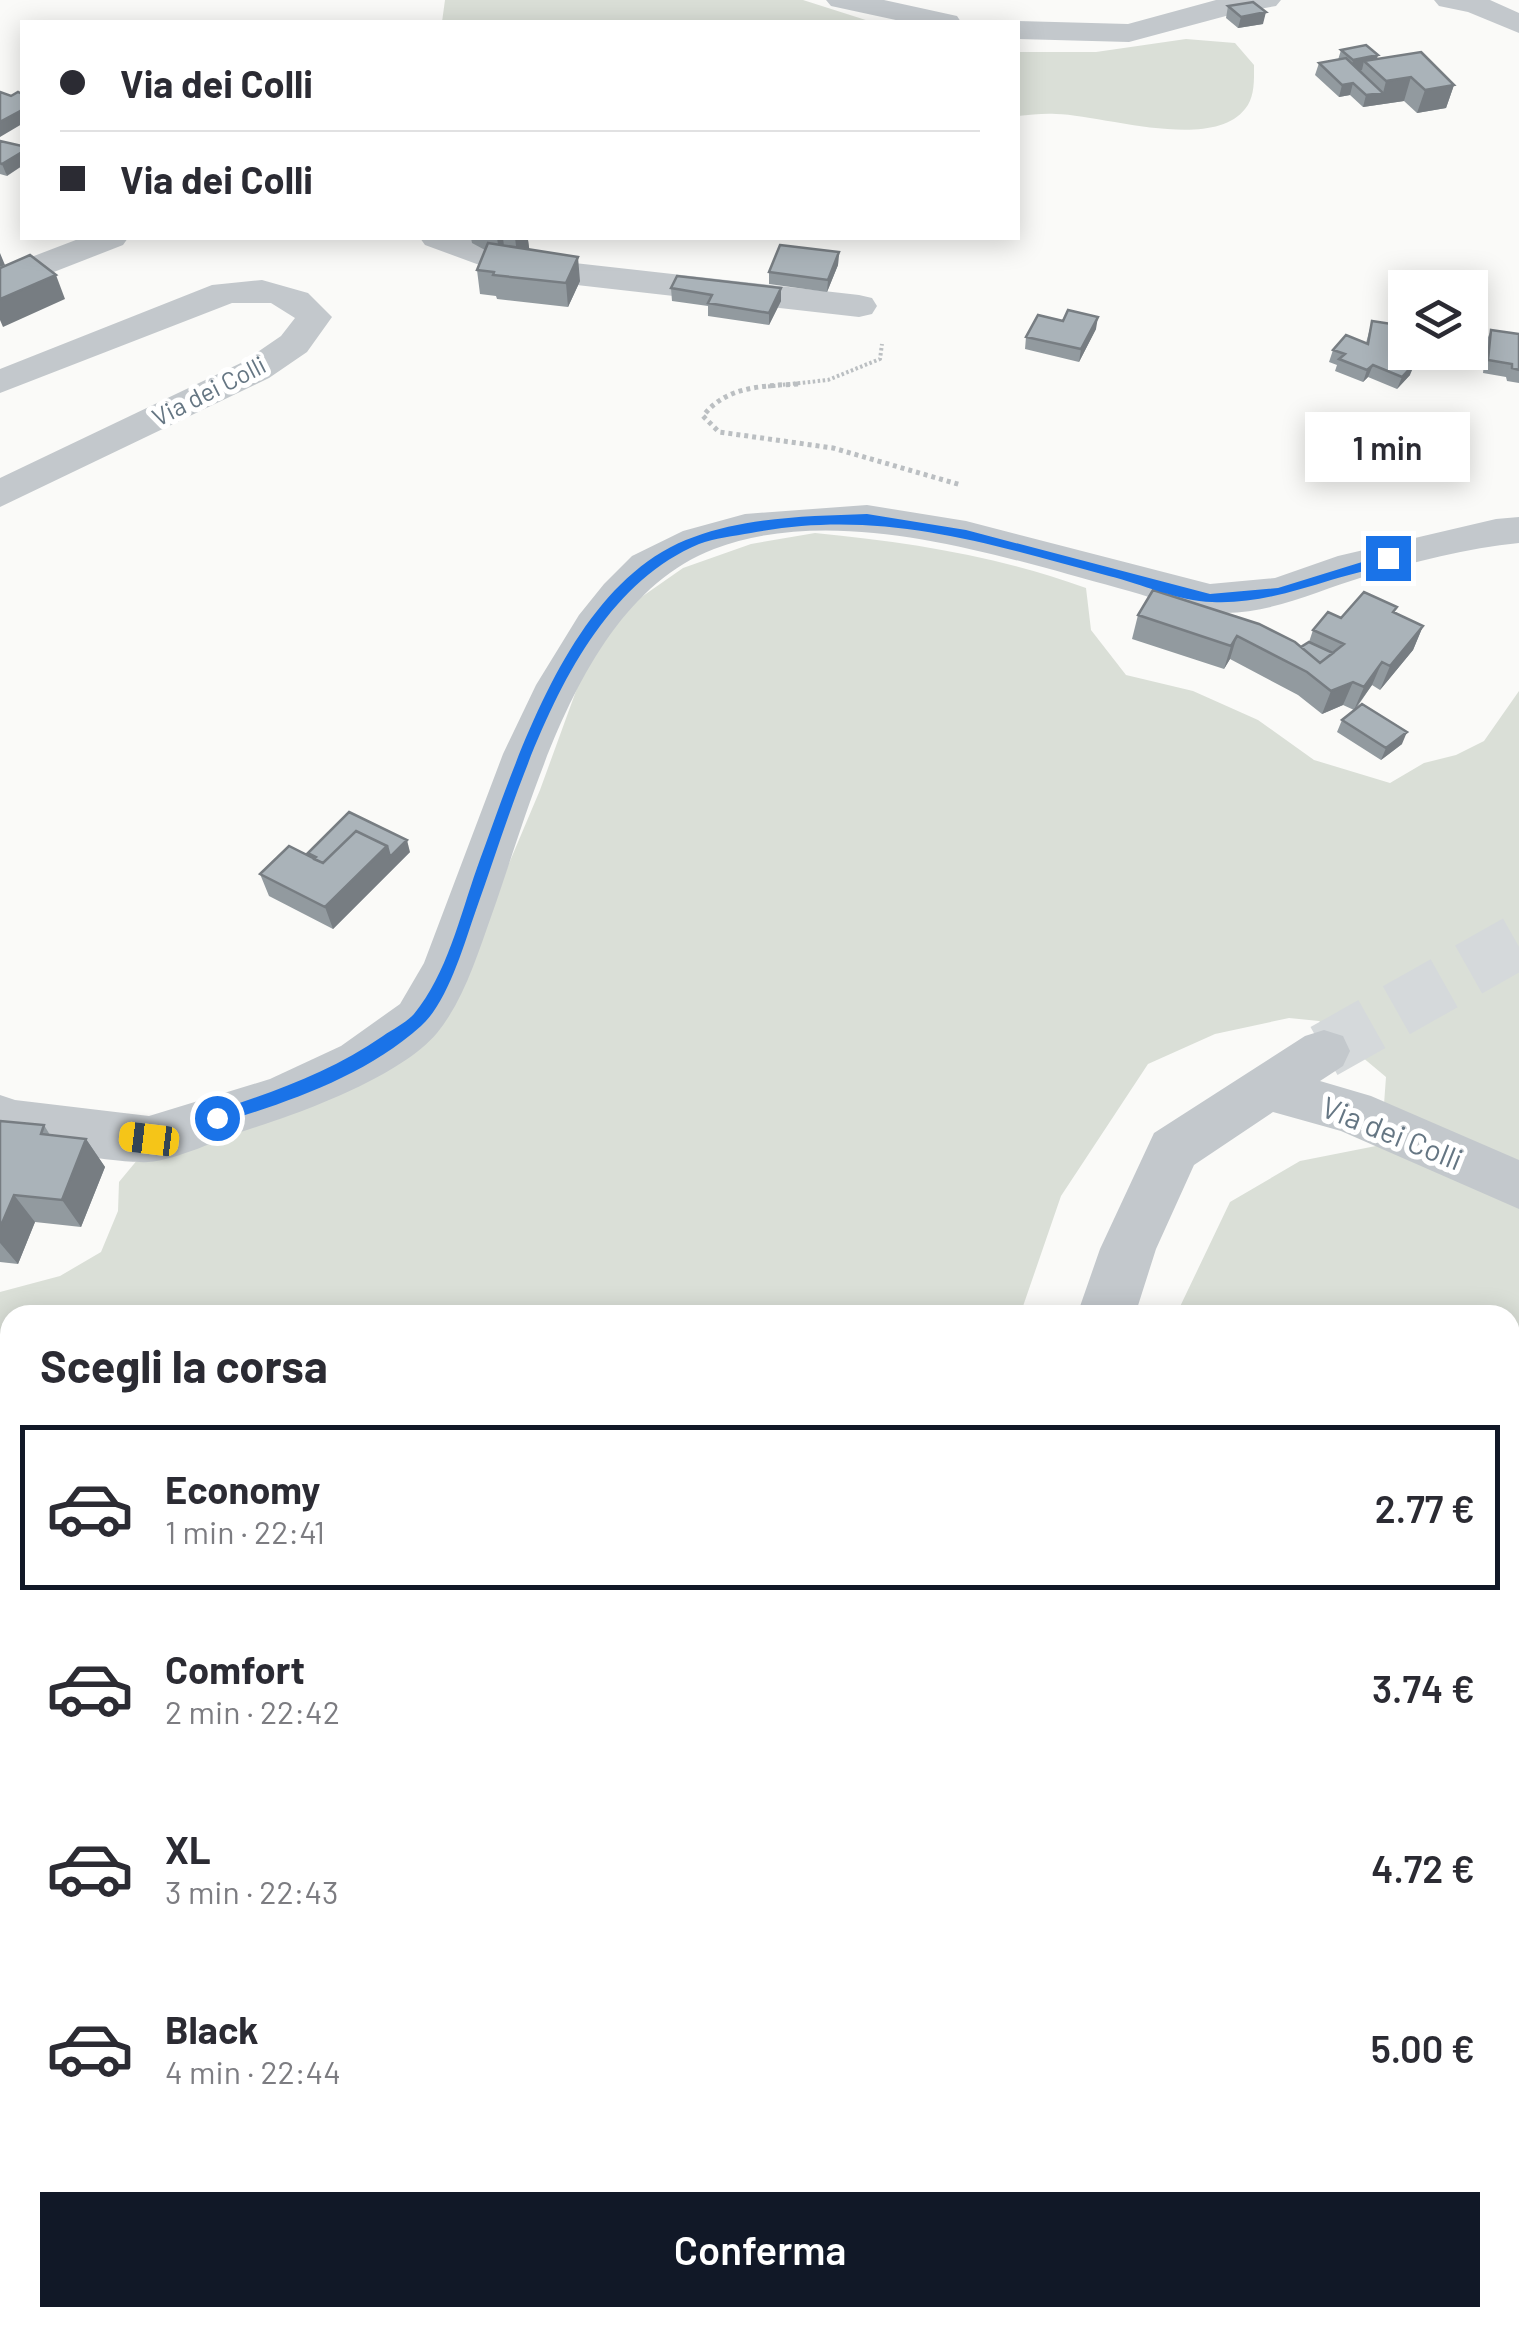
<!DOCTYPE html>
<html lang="it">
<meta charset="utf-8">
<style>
:root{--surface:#fff;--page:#f7f7f7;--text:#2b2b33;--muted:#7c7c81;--line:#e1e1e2;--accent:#111827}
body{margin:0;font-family:Barlow,sans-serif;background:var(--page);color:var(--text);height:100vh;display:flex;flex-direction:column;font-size:38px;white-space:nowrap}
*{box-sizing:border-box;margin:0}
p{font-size:32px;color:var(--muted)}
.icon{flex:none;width:55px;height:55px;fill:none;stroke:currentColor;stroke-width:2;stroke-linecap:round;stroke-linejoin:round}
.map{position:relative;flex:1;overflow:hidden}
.drawer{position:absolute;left:0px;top:1305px;width:1520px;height:1022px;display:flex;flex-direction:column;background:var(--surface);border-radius:30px 30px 0 0;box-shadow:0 5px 25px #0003}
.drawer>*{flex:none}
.banner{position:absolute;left:20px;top:20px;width:1000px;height:220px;border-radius:0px;box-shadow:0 5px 25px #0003;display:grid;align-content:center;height:220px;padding:0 40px;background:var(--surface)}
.tools{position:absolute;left:1388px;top:270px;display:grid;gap:20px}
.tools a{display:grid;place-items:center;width:100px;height:100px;border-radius:0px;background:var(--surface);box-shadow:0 5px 25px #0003;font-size:50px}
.end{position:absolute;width:45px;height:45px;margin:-22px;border:12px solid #1a73e8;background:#fff;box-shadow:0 0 0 5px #fff}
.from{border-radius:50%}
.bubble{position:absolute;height:70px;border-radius:0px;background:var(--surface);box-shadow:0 5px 25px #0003;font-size:32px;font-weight:600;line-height:70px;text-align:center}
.car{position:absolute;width:30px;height:60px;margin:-30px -15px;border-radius:12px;box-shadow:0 0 8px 2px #0007;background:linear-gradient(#f5c518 24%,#345 0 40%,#f5c518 0 76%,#345 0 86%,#f5c518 0)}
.banner b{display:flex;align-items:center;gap:35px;height:95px;font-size:38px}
.banner b+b{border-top:2px solid var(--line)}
.banner i{width:25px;height:25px;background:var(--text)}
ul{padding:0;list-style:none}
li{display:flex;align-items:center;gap:30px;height:165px;margin:0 20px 15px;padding:0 20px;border:5px solid transparent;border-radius:0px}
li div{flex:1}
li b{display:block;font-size:38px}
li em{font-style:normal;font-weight:600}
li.selected{border-color:var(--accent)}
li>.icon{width:90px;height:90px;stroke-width:1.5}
h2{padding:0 40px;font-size:45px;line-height:120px}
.cta{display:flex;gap:20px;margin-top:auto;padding:20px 40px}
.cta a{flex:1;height:115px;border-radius:0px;background:var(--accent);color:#fff;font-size:40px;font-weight:600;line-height:115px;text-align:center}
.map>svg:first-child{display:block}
</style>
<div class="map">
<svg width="1519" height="2327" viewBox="0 0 1519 2327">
<rect width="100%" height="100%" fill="#fafaf8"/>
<path fill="#dadfd7" d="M445,0h358l69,22h-430z
M1186,39l49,4 19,22c0,15 1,32 -9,44 -34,43 -142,6 -189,5 -12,-1 -26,1 -38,2v-64h78z
M815,533c94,9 182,23 271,55l5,42 35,45 67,16 65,29 56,40 76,23 34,-20 32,-8 28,-14 35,-50v1439l-9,-2v-813h-334l54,-113 70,-41 81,-16 5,-68 -67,-56 -30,-3 -74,16 -67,30 -87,132 -41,119h-1010v927l-10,-2v-948l60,-16 41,-24 17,-41 1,-29 48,-58 223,-90 76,-69 74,-175 44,-121 46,-64 53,-37 68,-24z
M317,2318h1078l32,9h-1094z"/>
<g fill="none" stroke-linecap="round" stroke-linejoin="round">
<path stroke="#d5d9db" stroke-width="55" stroke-dasharray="55 28" stroke-linecap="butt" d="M1324,1051l195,-110"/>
<path stroke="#bbbfc2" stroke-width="4" stroke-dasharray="2.5 2.5" stroke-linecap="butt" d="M763,387l65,-7 52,-21 2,-15"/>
<path stroke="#bbbfc2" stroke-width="5" stroke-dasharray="4 4" stroke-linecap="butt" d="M798,384c-36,2 -72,2 -95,32l16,16 114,16 128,37"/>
<path fill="#c3c8cc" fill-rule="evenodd" d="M826,0h58l73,16 4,6h-56l-74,-16z
M1216,0h65l-5,6 -39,7 -108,29 -111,-3v-17h-6l6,-1 110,3z
M1434,0h56l29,13v20l-51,-21 -29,-6z
M81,238h47l-5,7 -123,48v-24z
M420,238h48l53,19 338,38 13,3 5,8 -5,8 -13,3 -344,-39 -90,-33z
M262,280l46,13 24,24 -25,35 -38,26 -269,129v-29l243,-116 38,-26 14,-18 -24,-15h-39l-232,90v-24l212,-84z
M867,505l99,16 244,63 65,-6 63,-22 158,-37 23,-2v26c-51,5 -106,19 -156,34 -50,15 -100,41 -154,35 -30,-3 -62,-17 -91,-24 -122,-33 -280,-86 -404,-39 -133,51 -179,244 -222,365 -14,39 -28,86 -55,119 -37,44 -136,80 -190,97 -28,9 -70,30 -99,32 -24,2 -125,-14 -148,-22v-45l15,5 134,16 121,-37 71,-33 59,-42 24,-41 79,-209 33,-69 43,-70 25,-31 28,-28 51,-25 62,-17z
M1324,1030l19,6 7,15 -7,15 -23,15 51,15 148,64v49l-178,-78 -68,-19 -79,53 -38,84 -21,66h-58l23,-66 54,-116 151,-97z
M1510,2258l9,3v66h-35l-6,-9h32z"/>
</g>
<path fill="#929a9f" d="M1228,6l35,18 -25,4 -12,-10z
M1341,50l36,9 77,26 -8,23 -29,5 -13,-12 -41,6 -13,-12 -11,2 -24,-22 4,-12 19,-3z
M0,141l7,35 -7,-2z
M471,238h62l-5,2 1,9 51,32 -12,26 -71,-8 -1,-3 -16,-2 -3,-24 8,-20 -13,-7z
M839,252l-1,13 -11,27 -58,-8v-12z
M671,288l110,13 -12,24 -61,-9v-10l-36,-5z
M1372,321l38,40v14l-13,14 -29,-12 -5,5 -28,-11 2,-6 -8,-3 4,-12 33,-7z
M1096,329l-17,33 -54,-13 1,-12z
M1491,330l28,4v49l-12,-2 -1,-4 -23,-4 3,-31z
M1395,613l28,13 -10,24 -33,40 -8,-5 -17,25 47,34 -21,16 -44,-28 5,-12 12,-10 -11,-5 -21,9 -24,-19 -68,-36 -6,10 -92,-30 6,-24 163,32 8,-5 4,-12 28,-12z
M410,852l-77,77 -64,-33 -9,-22 49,-18 -1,-3z
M0,1121l44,4 6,10 36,4 19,28 -24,60 -46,-5 -17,42 -18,-2z"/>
<path fill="#777d82" d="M1266,12l-3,12 -25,4 3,-11z
M1378,55l-3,12 -11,-6 -2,9 -12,2 3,-12z
M1411,77l-7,24 -41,6 3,-12 17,-2 3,-12z
M1353,83l-3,12 -11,2 3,-12z
M1454,85l-8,23 -29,5 8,-23z
M22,110v14l-22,13v-15z
M22,152v14l-15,10 -5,-12z
M497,238h6l2,16 -5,3z
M515,238h18l-5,2 2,14 -12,7z
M839,252l-1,13 -11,27 1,-12z
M0,253l5,12 -5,2z
M578,257l2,24 -12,26 -2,-24z
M56,275l9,24 -62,28 -3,-7v-21z
M781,288v13l-12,24v-12z
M1098,317l-2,12 -17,33 2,-13z
M1415,363l-5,12 -13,14 5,-12z
M1373,365l-5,12 -5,5 4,-12z
M1423,626l-10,24 -33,40 10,-24z
M1237,636l-7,23 -6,10 7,-23z
M1382,662l-10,23 -18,25 10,-23z
M1353,682l-10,23 -21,9 9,-23z
M1407,732l-5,12 -21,16 5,-12z
M407,840l3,12 -77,77 -8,-22 62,-61z
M86,1139l19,28 -24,60 -19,-27z
M14,1195l21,27 -17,42 -18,-21v-15z"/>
<path fill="#aab3b9" stroke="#777d82" stroke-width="2.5" d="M1253,2l13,10 -25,5 -13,-11z
M1366,45l12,10 -25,5 -12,-10z
M1421,52l33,33 -29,5 -14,-13 -25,4 -22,-20z
M1346,58l37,35 -17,2 -13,-12 -11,2 -23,-22z
M0,92l11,4 7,-4 4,2v16l-22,12z
M0,141l22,5v6l-20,12 -2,-1z
M488,243l90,14 -12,26 -73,-8 1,-3 -17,-2z
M780,245l59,7 -11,28 -59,-8z
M30,255l26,20 -56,24v-31z
M677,276l104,12 -12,25 -61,-10 4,-8 -41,-7z
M1068,310l30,7 -17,32 -55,-12 12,-22 25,6z
M1372,321l33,5v26h6l-1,9 5,2 -13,14 -29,-12 -6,5 -28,-11 6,-5 -12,-4 13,-15 22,9z
M1491,330l28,4v36l-7,-2v-4l-24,-4z
M1153,590l106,34 36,18 25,21 24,-19 -31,-14 15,-18 13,6 23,-26 33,15 -4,5 30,14 -33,40 -8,-4 -18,25 -11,-5 -22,9 -24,-19 -70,-36 -6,10 -93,-31z
M1309,642l24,11 -13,10 -19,-16z
M1362,704l45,28 -21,16 -44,-28z
M349,812l58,28 -17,17 -3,-11 -31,-15 -33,32 -9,-4 2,-2 -8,-4z
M356,831l31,15 -62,61 -65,-33 29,-28 34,17z
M0,1121l44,4 -3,9 45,5 -24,61 -48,-5 -14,33z"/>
<path fill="#1a73e8" d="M867,514l99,16 244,64 68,-6 110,-34 7,4c-17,11 -44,16 -64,22 -39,12 -78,24 -119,22 -33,-1 -71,-18 -103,-26 -123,-33 -229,-68 -358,-43 -17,3 -37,5 -52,11 -131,55 -179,244 -223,366 -12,34 -28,92 -55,116 -57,51 -133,76 -204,98l-6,-2v-9c61,-21 119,-40 172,-77 10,-7 23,-13 31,-22 33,-40 46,-98 63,-146 41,-111 94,-288 217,-331 54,-20 116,-21 173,-23z"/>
<g text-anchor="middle" stroke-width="10" stroke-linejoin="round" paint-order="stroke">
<g font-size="25" fill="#657683" stroke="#fff">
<text transform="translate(209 391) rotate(-27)" y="9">Via dei Colli</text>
</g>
<g font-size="30" fill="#657683" stroke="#fff">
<text transform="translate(1392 1134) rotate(22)" y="10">Via dei Colli</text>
</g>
</g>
</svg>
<div class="tools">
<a><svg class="icon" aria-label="layers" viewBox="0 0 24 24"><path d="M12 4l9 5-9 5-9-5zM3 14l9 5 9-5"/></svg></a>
</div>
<i class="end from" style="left:217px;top:1118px"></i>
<i class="end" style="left:1388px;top:558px"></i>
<div class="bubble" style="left:1305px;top:412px;width:165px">1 min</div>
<i class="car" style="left:149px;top:1139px;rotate:277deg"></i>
<div class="banner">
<b><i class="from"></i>Via dei Colli</b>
<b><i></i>Via dei Colli</b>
</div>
<section class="drawer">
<h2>Scegli la corsa</h2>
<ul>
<li class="selected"><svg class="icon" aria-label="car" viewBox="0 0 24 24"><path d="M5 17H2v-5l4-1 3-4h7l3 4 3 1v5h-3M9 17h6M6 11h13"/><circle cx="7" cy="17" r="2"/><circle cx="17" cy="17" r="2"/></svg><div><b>Economy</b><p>1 min · 22:41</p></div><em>2.77 €</em></li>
<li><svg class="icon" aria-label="car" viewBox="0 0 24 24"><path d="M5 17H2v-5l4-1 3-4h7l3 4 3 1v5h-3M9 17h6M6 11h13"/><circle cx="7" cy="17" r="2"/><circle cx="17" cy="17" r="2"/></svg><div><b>Comfort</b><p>2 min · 22:42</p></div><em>3.74 €</em></li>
<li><svg class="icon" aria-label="car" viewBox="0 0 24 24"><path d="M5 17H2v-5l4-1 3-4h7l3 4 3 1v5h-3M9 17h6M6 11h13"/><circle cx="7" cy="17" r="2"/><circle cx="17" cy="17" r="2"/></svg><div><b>XL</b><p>3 min · 22:43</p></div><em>4.72 €</em></li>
<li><svg class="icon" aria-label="car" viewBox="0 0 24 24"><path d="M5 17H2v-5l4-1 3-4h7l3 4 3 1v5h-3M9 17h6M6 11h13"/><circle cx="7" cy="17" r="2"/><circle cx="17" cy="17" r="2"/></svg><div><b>Black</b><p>4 min · 22:44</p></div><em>5.00 €</em></li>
</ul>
<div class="cta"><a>Conferma</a></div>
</section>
</div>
